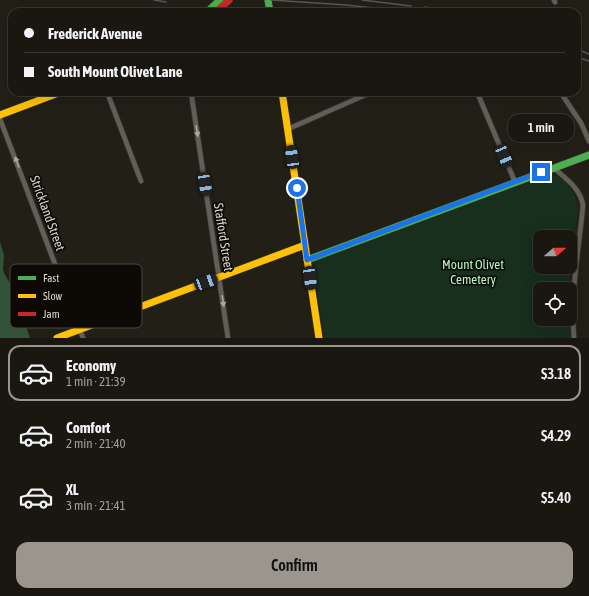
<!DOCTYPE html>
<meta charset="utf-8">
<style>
:root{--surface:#1a1711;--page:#23201a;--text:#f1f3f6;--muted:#9f9f9f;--line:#383631;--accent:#9a968d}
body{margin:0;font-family:"Asap Condensed",sans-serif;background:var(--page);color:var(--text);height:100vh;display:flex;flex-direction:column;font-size:15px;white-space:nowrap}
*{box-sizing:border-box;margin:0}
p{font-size:13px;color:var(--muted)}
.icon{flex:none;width:22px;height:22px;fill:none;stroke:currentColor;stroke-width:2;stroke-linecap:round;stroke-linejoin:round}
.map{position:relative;height:338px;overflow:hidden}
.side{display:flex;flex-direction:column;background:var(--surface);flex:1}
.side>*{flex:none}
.guide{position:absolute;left:8px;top:8px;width:573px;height:88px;border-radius:12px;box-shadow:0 4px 16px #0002,0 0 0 1px var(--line);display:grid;align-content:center;height:88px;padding:0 16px;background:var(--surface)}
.needle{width:26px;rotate:70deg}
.buttons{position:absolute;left:533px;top:230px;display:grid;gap:8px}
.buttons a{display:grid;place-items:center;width:44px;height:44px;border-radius:8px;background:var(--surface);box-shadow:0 4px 16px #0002,0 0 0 1px var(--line);font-size:20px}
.end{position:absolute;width:18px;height:18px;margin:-9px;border:5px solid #1a73e8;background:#fff;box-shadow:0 0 0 2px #fff}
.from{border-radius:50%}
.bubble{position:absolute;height:28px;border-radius:12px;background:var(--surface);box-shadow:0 4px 16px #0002,0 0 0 1px var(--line);font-size:13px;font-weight:600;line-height:28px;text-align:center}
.car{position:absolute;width:12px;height:24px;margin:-12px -6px;border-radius:5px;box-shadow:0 0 3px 1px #0007;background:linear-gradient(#222 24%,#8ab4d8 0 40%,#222 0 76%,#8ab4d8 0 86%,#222 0)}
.guide b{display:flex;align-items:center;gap:14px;height:38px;font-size:15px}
.guide b+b{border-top:1px solid var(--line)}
.guide i{width:10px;height:10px;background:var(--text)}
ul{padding:7px 0 0;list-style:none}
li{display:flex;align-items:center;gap:12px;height:56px;margin:0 8px 6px;padding:0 8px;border:2px solid transparent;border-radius:12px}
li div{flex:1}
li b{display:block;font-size:15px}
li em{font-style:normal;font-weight:600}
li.active{border-color:var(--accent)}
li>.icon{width:36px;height:36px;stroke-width:1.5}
.primary-button{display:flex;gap:8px;margin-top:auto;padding:8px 16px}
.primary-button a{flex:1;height:46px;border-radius:12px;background:var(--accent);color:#111;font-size:16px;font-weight:600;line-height:46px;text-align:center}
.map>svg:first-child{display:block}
</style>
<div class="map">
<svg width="589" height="338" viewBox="0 0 589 338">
<rect width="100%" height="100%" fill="#221f17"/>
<path fill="#182f1d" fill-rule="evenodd" d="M551,174c10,2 22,15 25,25 1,3 1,7 2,10l-8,62v18h-30v30h29l2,19h-247l-11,-77 209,-78zM540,237h30v30h-30z"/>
<path fill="#325339" d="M0,242l4,13 -1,14 1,4 9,16 17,49h-30z"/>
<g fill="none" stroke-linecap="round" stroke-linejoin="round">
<g stroke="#3d3a34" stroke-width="6">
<path id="street" d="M554,0l1,2
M107,92l34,89
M191,92l37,246
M477,92l38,90
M563,96l18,27 8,18
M0,119l83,219
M288,129l84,-37
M554,168c12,11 26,20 29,37 -4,45 -13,87 -9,133"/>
</g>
<g stroke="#3d3a34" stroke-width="8">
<path id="fast" d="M268,0l2,12
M207,12l13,-12
M307,260l282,-105"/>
</g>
<g stroke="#3d3a34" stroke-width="8">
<path id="slow" d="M282,92l37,246
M0,115l61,-23
M57,338l248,-93"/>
</g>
<g stroke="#3d3a34" stroke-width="8">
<path id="jam" d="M216,12l13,-12"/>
</g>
<use href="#street" stroke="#625f59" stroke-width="4.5"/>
<use href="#fast" stroke="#4caf50" stroke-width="7"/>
<use href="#slow" stroke="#ffc107" stroke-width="7"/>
<use href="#jam" stroke="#c62828" stroke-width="7"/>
<path stroke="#5a5752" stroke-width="1.5" d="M154,0l12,2
M271,0l75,5 64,7
M362,0l49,6
M425,7l26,5
M404,8l27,4
M446,8l21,4
M577,49l12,5
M577,57l12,4"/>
</g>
<defs><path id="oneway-solid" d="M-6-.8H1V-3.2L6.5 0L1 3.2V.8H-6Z"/></defs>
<g fill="#aba69f">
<use href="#oneway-solid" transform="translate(197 131) rotate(81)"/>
<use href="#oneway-solid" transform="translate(17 162) rotate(-110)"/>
<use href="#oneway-solid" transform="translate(223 301) rotate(82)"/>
</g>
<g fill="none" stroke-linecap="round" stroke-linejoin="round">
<path stroke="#1a73e8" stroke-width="5" d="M297,188l10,72 234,-88"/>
</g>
<g text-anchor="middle" stroke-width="3.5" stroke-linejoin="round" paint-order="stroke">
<g font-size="13" fill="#dbd6cd" stroke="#0d0a05">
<text transform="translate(48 213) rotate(70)" y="5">Strickland Street</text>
<text transform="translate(224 237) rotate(81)" y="5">Stafford Street</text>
</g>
<g font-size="13" fill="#b4f5c2" stroke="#0d0a05">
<text x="473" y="269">Mount Olivet<tspan x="473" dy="15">Cemetery</tspan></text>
</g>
</g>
<rect x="10" y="264" width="132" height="64" rx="6" fill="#0d0a05" stroke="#4b4741" stroke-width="1"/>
<rect x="18" y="276" width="18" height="4" fill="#4caf50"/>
<rect x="18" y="294" width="18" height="4" fill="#ffc107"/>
<rect x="18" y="312" width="18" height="4" fill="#c62828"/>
<g font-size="11" fill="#dbd6cd">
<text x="43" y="282">Fast</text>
<text x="43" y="300">Slow</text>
<text x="43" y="318">Jam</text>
</g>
</svg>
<div class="buttons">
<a><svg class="needle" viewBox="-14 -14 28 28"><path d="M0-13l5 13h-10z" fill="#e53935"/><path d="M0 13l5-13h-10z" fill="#9f9f9f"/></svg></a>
<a><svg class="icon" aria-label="locate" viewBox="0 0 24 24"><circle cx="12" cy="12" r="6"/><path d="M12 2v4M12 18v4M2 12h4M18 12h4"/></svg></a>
</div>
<i class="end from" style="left:297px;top:188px"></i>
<i class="end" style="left:541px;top:172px"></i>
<div class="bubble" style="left:508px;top:114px;width:66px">1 min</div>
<i class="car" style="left:504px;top:156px;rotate:157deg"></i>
<i class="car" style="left:292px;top:157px;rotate:352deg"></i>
<i class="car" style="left:205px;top:184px;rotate:171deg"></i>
<i class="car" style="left:310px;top:278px;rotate:172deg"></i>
<i class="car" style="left:206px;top:282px;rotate:70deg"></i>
<div class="guide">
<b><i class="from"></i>Frederick Avenue</b>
<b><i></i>South Mount Olivet Lane</b>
</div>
</div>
<section class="side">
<ul>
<li class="active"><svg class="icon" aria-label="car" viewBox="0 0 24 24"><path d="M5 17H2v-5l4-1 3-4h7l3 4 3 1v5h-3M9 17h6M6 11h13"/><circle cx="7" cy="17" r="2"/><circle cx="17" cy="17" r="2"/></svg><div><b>Economy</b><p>1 min · 21:39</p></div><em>$3.18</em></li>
<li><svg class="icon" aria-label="car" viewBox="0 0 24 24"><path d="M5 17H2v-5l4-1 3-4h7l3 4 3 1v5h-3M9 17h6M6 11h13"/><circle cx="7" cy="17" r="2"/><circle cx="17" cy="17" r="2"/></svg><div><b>Comfort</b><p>2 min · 21:40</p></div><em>$4.29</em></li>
<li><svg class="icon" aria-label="car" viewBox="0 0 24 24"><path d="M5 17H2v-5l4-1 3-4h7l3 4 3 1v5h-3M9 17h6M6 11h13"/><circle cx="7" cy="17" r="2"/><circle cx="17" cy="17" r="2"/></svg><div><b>XL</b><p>3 min · 21:41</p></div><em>$5.40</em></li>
</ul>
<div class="primary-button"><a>Confirm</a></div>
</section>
